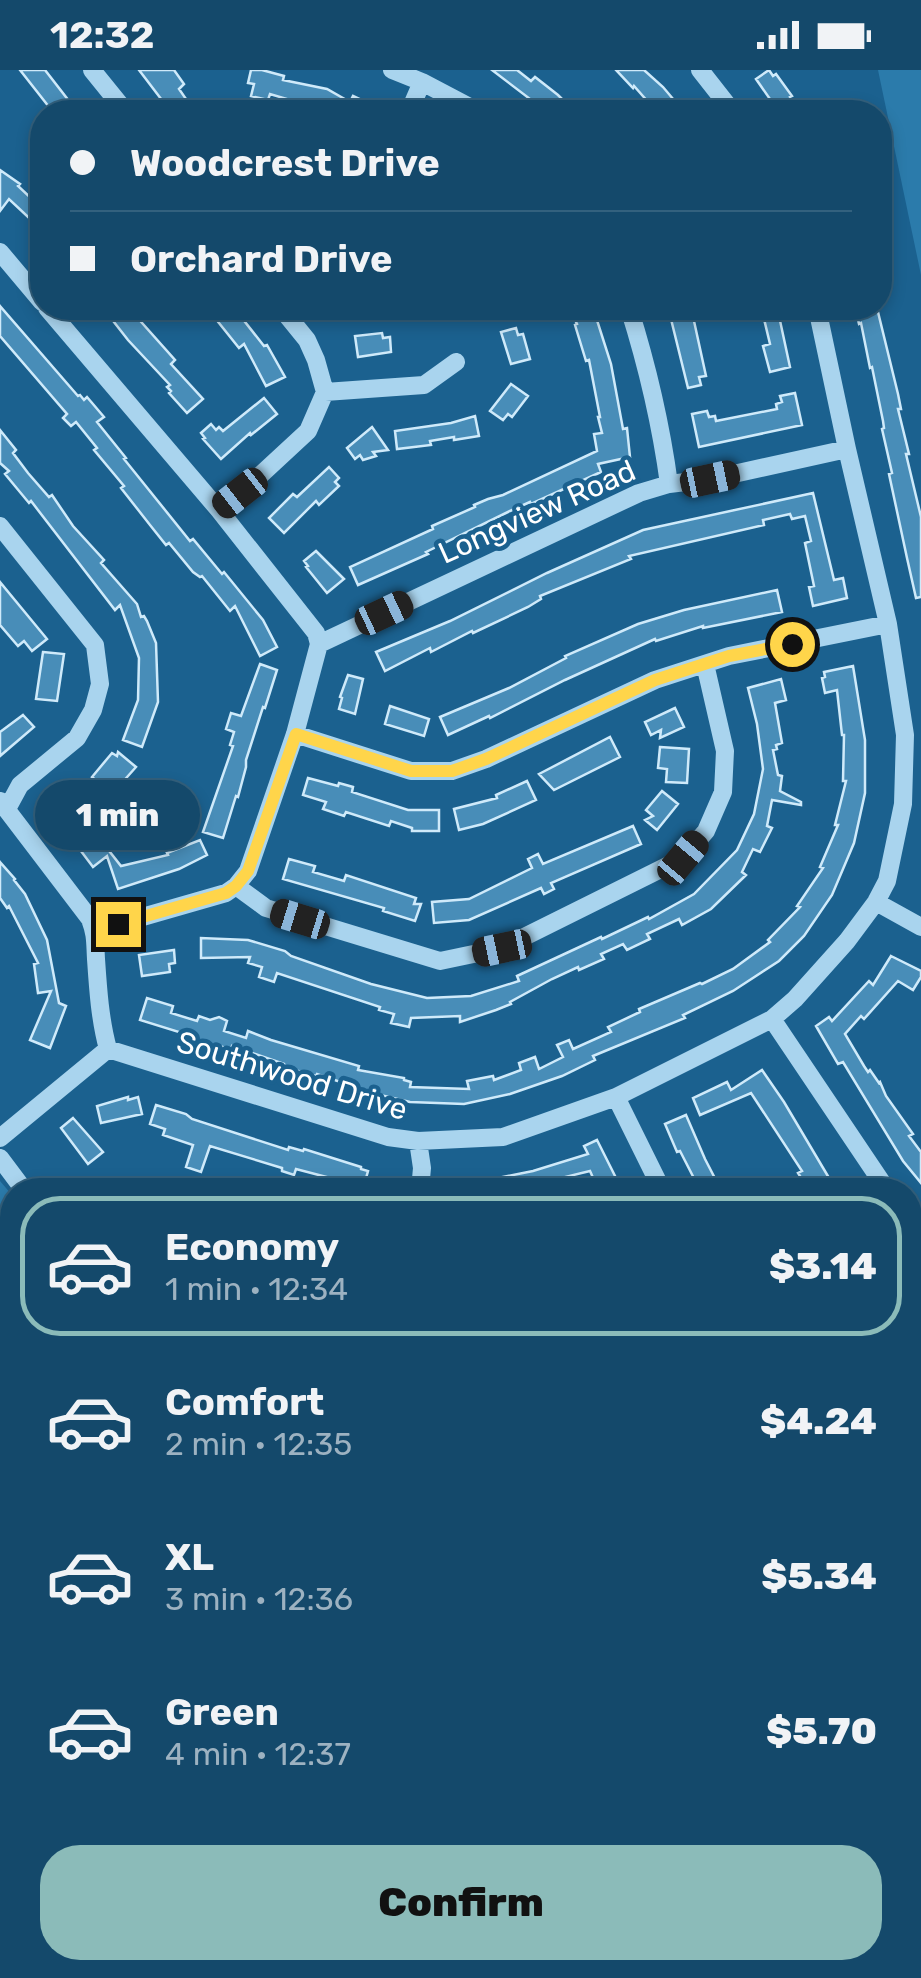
<!DOCTYPE html>
<meta charset="utf-8">
<style>
:root{--surface:#14496b;--page:#215373;--text:#f1f3f6;--muted:#9db2c1;--line:#33617e;--accent:#8bbbb9}
body{margin:0;font-family:Rubik,sans-serif;background:var(--page);color:var(--text);height:100vh;display:flex;flex-direction:column;font-size:38px;white-space:nowrap}
*{box-sizing:border-box;margin:0}
p{font-size:32px;color:var(--muted)}
.icon{flex:none;width:55px;height:55px;fill:none;stroke:currentColor;stroke-width:2;stroke-linecap:round;stroke-linejoin:round}
.map{position:relative;flex:1;overflow:hidden}
.drawer{position:absolute;left:0px;top:1108px;width:922px;height:802px;display:flex;flex-direction:column;background:var(--surface);border-radius:40px 40px 0 0;box-shadow:0 5px 15px #0003,0 0 0 2px var(--line)}
.drawer>*{flex:none}
.guide{position:absolute;left:30px;top:30px;width:862px;height:220px;border-radius:40px;box-shadow:0 5px 15px #0003,0 0 0 2px var(--line);display:grid;align-content:center;height:220px;padding:0 40px;background:var(--surface)}
.end{position:absolute;width:45px;height:45px;margin:-22px;border:12px solid #ffd54a;background:#111;box-shadow:0 0 0 5px #111}
.from{border-radius:50%}
.bubble{position:absolute;height:70px;border-radius:35px;background:var(--surface);box-shadow:0 5px 15px #0003,0 0 0 2px var(--line);font-size:32px;font-weight:800;line-height:70px;text-align:center}
.car{position:absolute;width:30px;height:60px;margin:-30px -15px;border-radius:12px;box-shadow:0 0 8px 2px #0007;background:linear-gradient(#222 24%,#8ab4d8 0 40%,#222 0 76%,#8ab4d8 0 86%,#222 0)}
.guide b{display:flex;align-items:center;gap:35px;height:95px;font-size:38px}
.guide b+b{border-top:2px solid var(--line)}
.guide i{width:25px;height:25px;background:var(--text)}
ul{padding:18px 0 0;list-style:none}
li{display:flex;align-items:center;gap:30px;height:140px;margin:0 20px 15px;padding:0 20px;border:5px solid transparent;border-radius:40px}
li div{flex:1}
li b{display:block;font-size:38px}
li em{font-style:normal;font-weight:800}
li.selected{border-color:var(--accent)}
li>.icon{width:90px;height:90px;stroke-width:1.5}
.button{display:flex;gap:20px;margin-top:auto;padding:20px 40px}
.button a{flex:1;height:115px;border-radius:40px;background:var(--accent);color:#111;font-size:40px;font-weight:800;line-height:115px;text-align:center}
.status{display:flex;justify-content:space-between;align-items:center;height:70px;padding:0 50px;background:var(--surface);direction:ltr}
.status svg{height:28px;fill:currentColor}
.map>svg:first-child{display:block}
</style>
<div class="status"><b>12:32</b><svg viewBox="0 0 49 12"><path d="M0 12V9h3v3zM5 12V6h3v6zM10 12V3h3v9zM15 12V0h3v12zM26 1h20v11H26zM47 4h2v5h-2z"/></svg></div>
<div class="map">
<svg width="921" height="1908" viewBox="0 0 921 1908">
<rect width="100%" height="100%" fill="#1b618f"/>
<path fill="#2b7bab" d="M878,0h43v205z
M0,1111l12,14v101l-12,-17z
M0,1425l12,18v228l-12,-12z
M12,1718v85l-12,10 12,15v70h58l2,2 6,-2h245l8,10h-331v-175z
M490,1898h145l8,10h-145z"/>
<path fill="#488db8" stroke="#cfeafa" stroke-width="2.5" d="M20,0h25l24,31 -2,2 8,9h-22z
M139,0h35l10,14 -5,5 16,23h-24z
M251,0h11l22,6 -1,4 44,9 23,13 3,-6 13,6 -4,6 9,4h-34l-41,-8 1,-2 -27,-8 -2,6 -17,-4 3,-12 -6,-1z
M492,0h25l14,11 4,-4 23,18 17,17h-28z
M616,0h28l19,17 21,25h-27l-23,-26 -1,2z
M769,0l4,6 3,-2 16,22 -2,1 8,15h-19l-23,-33z
M0,100l20,14 -2,2 16,15 8,-9v38l-33,-31 -9,12z
M0,236l78,90 2,-1 4,5 3,-3 17,20 -7,5 29,36 -2,1 66,82 3,-2 29,35 2,-2 39,48 14,27 -17,9 -25,-50 -5,5 -28,-35 -2,1 -7,-5 -24,-29 -3,2 -16,-20 -29,-37 3,-2 -30,-36 3,-2 -21,-26 -5,4 -8,-8 4,-4 -67,-78z
M103,238h42l-10,7 40,45 -4,4 32,35 -16,14 -18,-20 2,-2 -4,-4 3,-2 -42,-45z
M207,238h27l30,38 3,-1 18,32 -19,9 -22,-42 -5,4z
M569,238h22l5,9 15,47 12,65 4,-1 3,29 -32,7 3,8 -70,32 -1,-2 -20,9 -84,41 2,2 -70,31 -8,-18 83,-38 -1,-3 43,-19 -1,-2 14,-6 15,-4 94,-44 -3,-17 8,-1 -4,-16h2l-11,-57 -3,1 -11,-36 2,-1z
M682,238h7l5,13 12,55 -7,1 2,8 -13,3 -19,-77z
M754,238h36l1,5 -12,3 11,51 -20,5 -7,-26 7,-2 -6,-25 -8,1z
M855,238h22l21,86 3,15h-3l11,45h-3l15,63v80l-5,1 -9,-40 -18,-84 3,-1 -10,-44 2,-1 -1,-7 -11,-54 -2,1 -9,-45 -2,1z
M516,258l2,7 5,-1 7,25 -19,5 -10,-32z
M382,263l1,5 7,-1 1,15 -33,5 -3,-21z
M511,314l17,12 -16,21 -4,-3 -5,6 -13,-9z
M795,323l7,32 -103,22 -7,-33 15,-3 2,6 6,-1 1,5 61,-12 -1,-5 6,-2 -2,-6z
M264,328l13,16 -26,21 -1,-2 -29,26 -18,-20 2,-1 -4,-5 10,-9 5,6 3,-3 4,4z
M475,346l4,20 -25,4v-3l-24,4 1,4 -34,4 -2,-18 56,-8z
M372,357l16,23 -15,2 3,4 -13,4 -3,-5 -5,4 -8,-11z
M0,360l16,20 -3,3 15,20 21,24 3,-2 21,31 31,34 -3,3 36,41 4,13 3,-1 3,5 9,22 2,59 -16,45 -19,-7 15,-40 1,-42 -19,-53 -5,5 -84,-109 -2,2 -24,-29 4,-3 -9,-8z
M329,397l10,11 -4,4 4,4 -20,19 -3,-4 -32,32 -15,-15 24,-24 4,3z
M813,423l21,87 9,-2 4,20 -34,8 -4,-19 5,-1 -9,-43 6,-2 -6,-25 -13,3 -2,-5 -27,6 1,5 -135,31 2,3 -91,37 1,3 -13,8 -55,26 -1,-2 -41,21 -1,-4 -45,23 -9,-19 74,-31 97,-48 96,-43z
M316,481l28,28 -17,14 -21,-26 2,-1 -4,-5z
M0,512l47,57 -15,12 -8,-10 -6,5 -18,-21z
M777,520l5,22 -79,16v-2l-47,15 -1,-2 -90,41 -75,38 -1,-2 -41,19 -8,-18 69,-29 57,-30 -1,-2 73,-32 46,-14z
M43,582l21,2 -7,47 -21,-2z
M260,594l17,6 -12,38 -2,-1 -17,53v7l-8,30 -2,-1 -13,42 -20,-6 30,-86 -3,-1 4,-13 -8,-3 5,-16 10,3z
M853,596l12,74v53l-11,50 -22,52 -28,41 -25,25 -46,30 -50,24 2,3 -92,38 2,4 -33,16 -52,18 -46,10 -54,-2 -34,-8 -59,-20 -1,2 -32,-9v-3l-52,-18 -1,4 -14,-5 -1,5 -25,-9 1,-5 -52,-16 7,-22 26,8 -2,7 26,8 2,-5 11,4 9,-3 8,4 -3,10 22,7 2,-7 23,9 88,26 -1,4 46,8v2l7,2 -1,5 59,2 -2,-8 26,-5 1,4 27,-10 -2,-7 16,-6 4,12 24,-12 -6,-12 12,-5 4,9 38,-17 -3,-5 32,-15 -1,-3 61,-26 2,1 31,-15 37,-27 -2,-2 32,-33 -3,-1 26,-38 -3,-1 18,-42h-3l11,-44h-3l1,-46h-2l-5,-45 -12,3 -3,-15 3,-1 -1,-5z
M348,605l15,4 -8,35 -16,-5 3,-11 -2,-1z
M781,609l5,21 -11,3 7,40 -6,2 1,4 -4,1 5,25 4,1 -2,15 21,11v3l-29,-5 -5,26 5,2 -12,24 -7,-3 -11,23 4,3 -35,34 -29,16 -3,-6 -32,15 3,5 -23,11 -4,-6 -22,10 3,5 -25,11 -1,-3 -26,12 -42,23 1,2 -15,6 -36,12v-6l-49,2 -2,9 -18,-4 3,-9 -15,-4 1,-3 -103,-34 -3,9 -15,-5 3,-10 -14,-4 2,-6 -49,1v-20l47,2 37,11 6,5 80,28 56,14 44,-2 48,-15 -2,-5 84,-39 1,2 46,-22 1,2 45,-25 43,-44 17,-36 9,-45 -6,-45 -9,-36z
M390,636l39,13 -5,17 -39,-12z
M675,638l9,19 -24,11 1,-8 -10,5 -6,-13z
M23,645l11,12 -34,29v-24z
M610,667l10,20 -66,33 -15,-16z
M660,677l29,2 -2,34 -21,-1 1,-13 -9,-1z
M118,682l18,15 -24,27 -20,-17 20,-24 5,3z
M308,708l30,8 1,-3 14,4 -1,5 56,18h31v21h-27v-3l-21,-7 -2,5 -43,-14 -2,4 -21,-7 3,-7 -23,-7z
M527,711l9,19 -53,24 -24,6 -5,-21 43,-11 -1,-3z
M77,714l10,11 -6,5 3,2 -7,8 44,56 47,-11 -1,-2 33,-13 7,15 -28,14 -61,20 -11,-33 -14,11 -46,-61z
M662,721l16,13 -21,26 -12,-10 8,-4 -7,-6z
M633,756l8,18 -90,39 3,6 -10,5 -3,-6 -72,32 -35,3 -2,-21 37,-3 63,-31 -4,-9 10,-5 5,10z
M289,789l26,7 -2,6 31,9 2,-6 70,23 -2,6h7l-6,17 -32,-10 1,-3 -101,-29z
M0,792l15,17 -1,1 11,14 22,46 12,63 7,3 -16,42 -20,-8 21,-49 -13,2 -4,-29 4,-1 -29,-57 -2,2 -7,-10z
M174,880l1,13 -6,1 1,8 -28,4 -3,-21z
M891,886l30,15v6l-8,13 -15,-9 -34,38 -3,-3 -16,18 19,32 4,6 2,-2 9,13 1,-1 6,14 27,38 -4,2 12,16v31l-18,-22 -60,-99 -5,2 -22,-38 13,-9 3,4 37,-40 4,4z
M762,1000l22,32 48,81 -10,7h-13l-11,-17 4,-2 -51,-78 -51,22 -7,-17 34,-16 4,8z
M128,1027v3l10,-3 4,17 -41,9 -4,-17z
M156,1035l30,9 6,5 96,31 1,-3 14,4 1,-2 57,18v2l7,2 -5,18 -6,-2 -1,3 -23,-6 1,-5 -38,-10 -2,6 -12,-4v-3l-72,-22 -9,26 -15,-5 7,-22 -30,-10 2,-6 -15,-5z
M686,1045l19,44 16,31h-21l-20,-39 -3,1 -12,-28z
M73,1048l30,34 -15,12 -27,-36z
M597,1070l20,40 -19,9 -8,-18 -25,6 1,2 -28,9 -69,2 -1,-6 65,-13 55,-17 -4,-8z"/>
<g fill="none" stroke-linecap="round" stroke-linejoin="round">
<path stroke="#a9d4ee" stroke-width="18" d="M92,0l34,42
M392,0l30,12 57,30
M700,0l33,42
M409,42l13,-30
M0,182l42,50
M47,238l172,202 97,123 3,11 -24,90 -47,137 -12,15 -10,7 -108,31 -22,10
M629,238c18,57 32,117 40,176
M325,322l99,-7 32,-23
M219,440l22,-17 67,-62 17,-39 -9,-32 -9,-20 -26,-32
M0,456l95,119 5,39 -7,26 -16,28 -57,47 -13,24
M319,574l320,-151 30,-9 42,-5 136,-30
M295,664l116,37h41l34,-12 169,-79 74,-24 159,-32
M0,731l90,118c6,16 5,23 6,40 2,30 4,61 12,90
M236,816l30,22 174,53 62,-13 181,-90 23,-27 17,-39 2,-41 -20,-87
M876,832l45,25
M772,949l115,171
M616,1027l46,93
M0,1068l108,-89 280,88 30,4 85,-4 113,-40 156,-78 23,-20 52,-58 29,-39 11,-21 16,-77 2,-69 -17,-111 -41,-175 -30,-141
M418,1071l4,27 -2,22
M0,1088l24,32
M910,1148l11,13
M910,1363l11,-7
M0,1710l12,-9
M910,1730l11,2
M650,1898l9,10"/>
<path stroke="#fff" stroke-width="28" d="M0,1231l12,18
M0,1340l12,18
M393,1898l7,10
M463,1898l7,10"/>
</g>
<g fill="none" stroke-linecap="round" stroke-linejoin="round">
<path stroke="#ffd54a" stroke-width="12" d="M118,854l108,-31 10,-7 12,-15 48,-137 115,37h41l34,-12 169,-79 74,-24 63,-12"/>
</g>
<g text-anchor="middle" stroke-width="9" stroke-linejoin="round" paint-order="stroke">
<g font-size="30" fill="#fff" stroke="#1b618f">
<text transform="translate(537 442) rotate(-24)" y="10">Longview Road</text>
<text transform="translate(292 1006) rotate(17)" y="10">Southwood Drive</text>
</g>
</g>
</svg>
<i class="end from" style="left:792px;top:574px"></i>
<i class="end" style="left:118px;top:854px"></i>
<div class="bubble" style="left:35px;top:710px;width:165px">1 min</div>
<i class="car" style="left:710px;top:409px;rotate:78deg"></i>
<i class="car" style="left:240px;top:423px;rotate:232deg"></i>
<i class="car" style="left:384px;top:543px;rotate:65deg"></i>
<i class="car" style="left:683px;top:788px;rotate:40deg"></i>
<i class="car" style="left:300px;top:849px;rotate:287deg"></i>
<i class="car" style="left:502px;top:878px;rotate:258deg"></i>
<div class="guide">
<b><i class="from"></i>Woodcrest Drive</b>
<b><i></i>Orchard Drive</b>
</div>
<section class="drawer">
<ul>
<li class="selected"><svg class="icon" aria-label="car" viewBox="0 0 24 24"><path d="M5 17H2v-5l4-1 3-4h7l3 4 3 1v5h-3M9 17h6M6 11h13"/><circle cx="7" cy="17" r="2"/><circle cx="17" cy="17" r="2"/></svg><div><b>Economy</b><p>1 min · 12:34</p></div><em>$3.14</em></li>
<li><svg class="icon" aria-label="car" viewBox="0 0 24 24"><path d="M5 17H2v-5l4-1 3-4h7l3 4 3 1v5h-3M9 17h6M6 11h13"/><circle cx="7" cy="17" r="2"/><circle cx="17" cy="17" r="2"/></svg><div><b>Comfort</b><p>2 min · 12:35</p></div><em>$4.24</em></li>
<li><svg class="icon" aria-label="car" viewBox="0 0 24 24"><path d="M5 17H2v-5l4-1 3-4h7l3 4 3 1v5h-3M9 17h6M6 11h13"/><circle cx="7" cy="17" r="2"/><circle cx="17" cy="17" r="2"/></svg><div><b>XL</b><p>3 min · 12:36</p></div><em>$5.34</em></li>
<li><svg class="icon" aria-label="car" viewBox="0 0 24 24"><path d="M5 17H2v-5l4-1 3-4h7l3 4 3 1v5h-3M9 17h6M6 11h13"/><circle cx="7" cy="17" r="2"/><circle cx="17" cy="17" r="2"/></svg><div><b>Green</b><p>4 min · 12:37</p></div><em>$5.70</em></li>
</ul>
<div class="button"><a>Confirm</a></div>
</section>
</div>
